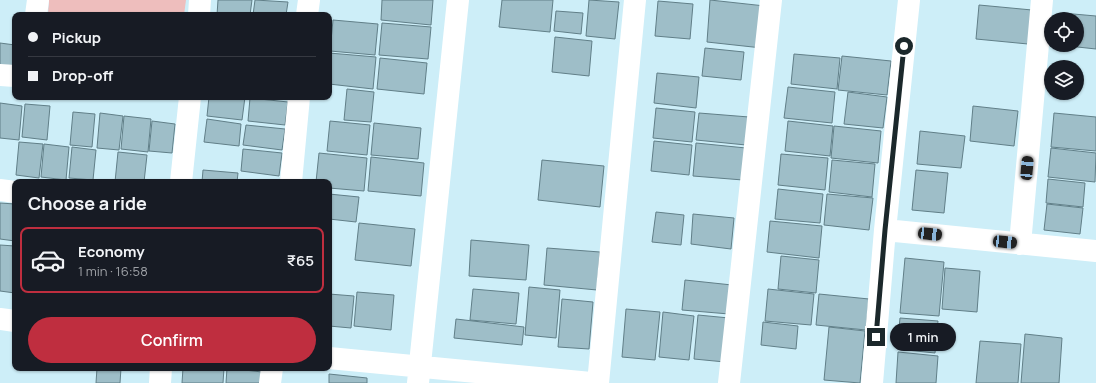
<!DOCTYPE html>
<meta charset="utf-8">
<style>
:root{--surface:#171b24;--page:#242831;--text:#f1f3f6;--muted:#9ea1a6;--line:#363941;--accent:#bf2e3f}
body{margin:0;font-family:Manrope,sans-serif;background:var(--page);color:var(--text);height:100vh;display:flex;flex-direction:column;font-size:15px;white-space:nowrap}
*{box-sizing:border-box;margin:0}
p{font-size:13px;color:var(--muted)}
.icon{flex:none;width:22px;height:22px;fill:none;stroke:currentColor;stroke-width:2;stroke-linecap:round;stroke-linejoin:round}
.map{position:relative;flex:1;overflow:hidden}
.drawer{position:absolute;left:12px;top:179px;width:320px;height:192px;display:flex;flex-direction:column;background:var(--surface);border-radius:8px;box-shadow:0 1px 3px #0004}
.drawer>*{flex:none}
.top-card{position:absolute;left:12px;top:12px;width:320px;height:88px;border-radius:8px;box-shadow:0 1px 3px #0004;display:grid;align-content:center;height:88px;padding:0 16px;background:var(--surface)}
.buttons{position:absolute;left:1044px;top:12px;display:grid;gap:8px}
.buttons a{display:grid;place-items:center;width:40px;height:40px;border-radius:50%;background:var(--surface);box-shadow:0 1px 3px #0004;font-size:20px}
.end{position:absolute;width:18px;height:18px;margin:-9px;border:5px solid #1b282b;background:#fff;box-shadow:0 0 0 2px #fff}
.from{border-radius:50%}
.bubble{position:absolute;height:28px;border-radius:14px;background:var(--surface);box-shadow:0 1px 3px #0004;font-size:13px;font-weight:600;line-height:28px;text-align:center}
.car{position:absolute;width:12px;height:24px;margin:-12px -6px;border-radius:5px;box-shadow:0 0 3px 1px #0007;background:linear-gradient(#222 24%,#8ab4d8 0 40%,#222 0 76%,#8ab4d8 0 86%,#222 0)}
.top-card b{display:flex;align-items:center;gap:14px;height:38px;font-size:15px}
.top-card b+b{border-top:1px solid var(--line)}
.top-card i{width:10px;height:10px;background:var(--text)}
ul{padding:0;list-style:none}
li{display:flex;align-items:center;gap:12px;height:66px;margin:0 8px 6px;padding:0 8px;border:2px solid transparent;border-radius:8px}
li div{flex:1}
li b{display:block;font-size:15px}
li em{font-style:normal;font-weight:600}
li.selected{border-color:var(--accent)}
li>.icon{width:36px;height:36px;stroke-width:1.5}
h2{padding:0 16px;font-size:18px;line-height:48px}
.cta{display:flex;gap:8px;margin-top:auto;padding:8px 16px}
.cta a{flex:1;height:46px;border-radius:24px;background:var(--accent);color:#fff;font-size:16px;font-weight:600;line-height:46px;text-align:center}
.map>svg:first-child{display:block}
</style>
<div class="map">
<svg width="1096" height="383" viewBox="0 0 1096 383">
<rect width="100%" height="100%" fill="#cdeef8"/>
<path fill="#eebebd" d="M49,0h137l-2,15h-136z"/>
<path fill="#9ebec8" stroke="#617f88" d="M218,0h34l-2,15h-33z
M255,0l33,2 -2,13h-33z
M382,0h51l-2,25 -50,-5z
M502,0h51l-3,32 -51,-5z
M589,0l30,2 -4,37 -29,-3z
M710,0l55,6 -3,42 -55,-6z
M658,1l35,3 -3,35 -35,-3z
M979,5l53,5 -4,34 -52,-5z
M556,11l27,2 -2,21 -27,-3z
M1062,13l34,3v33l-37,-4h18v-26h-15z
M333,20l45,4 -3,31 -45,-4z
M382,23l49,4 -3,32 -49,-4z
M555,37l37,4 -3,35 -37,-4z
M0,43l15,2v26l-15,-1z
M705,48l39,4 -3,28 -39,-4z
M329,53l47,4 -3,32 -44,-5z
M794,54l46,4 -3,31 -46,-5z
M842,56l49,5 -4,34 -49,-5z
M380,58l47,5 -3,31 -47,-5z
M657,73l42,4 -3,31 -42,-5z
M788,87l47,5 -3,31 -48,-5z
M347,89l27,3 -3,30 -27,-2z
M848,92l39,5 -4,31 -39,-4z
M209,97h36l-3,23 -35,-4z
M268,97h24v3z
M250,98l38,4 -3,23 -37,-4z
M0,103l22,3 -3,34 -19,-2z
M25,104l25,2 -3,34 -25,-3z
M973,106l45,5 -4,35 -44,-5z
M656,108l39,4 -3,30 -39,-4z
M73,112l22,2 -3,33 -22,-2z
M100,113l23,3 -4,34 -22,-2z
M699,113l50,4 -3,28 -50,-5z
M1054,113l42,4v34l-45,-4z
M124,116l27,3 -3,33 -27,-3z
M207,119l34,5 -2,22 -35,-4z
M152,121l23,3 -3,29 -23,-2z
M330,121l40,4 -3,30 -40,-4z
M788,121l45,5 -3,30 -45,-5z
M374,123l47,5 -3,31 -47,-4z
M246,125l39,4 -3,21 -39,-5z
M834,126l47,5 -3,32 -47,-5z
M920,131l45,5 -4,32 -44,-4z
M654,141l38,4 -3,30 -38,-4z
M19,142l24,2 -4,34 -23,-3z
M696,143l50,5 -3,32 -50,-4z
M44,144l25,3 -3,33 -25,-3z
M72,147l24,3 -3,30 -24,-2z
M1051,148l45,5 -1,29 -47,-5z
M243,149l39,4 -3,23 -38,-5z
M118,152l29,3 -3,27h-29z
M319,153l48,5 -3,33 -35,-3v-6h-13z
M781,154l47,4 -3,32 -47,-5z
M371,157l53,6 -3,33 -53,-5z
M542,160l62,6 -4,41 -62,-7z
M832,160l43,4 -3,33 -43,-5z
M203,170l35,3 -1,9h-35z
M916,170l32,3 -4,40 -32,-3z
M1048,179l37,4 -2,24 -37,-4z
M778,189l45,5 -3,29 -45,-4z
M329,194l30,3 -3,25 -27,-3z
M827,194l46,4 -4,32 -45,-5z
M0,203l15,1v37l-15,-2z
M1047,204l36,4 -3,26 -36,-4z
M656,212l28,3 -3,30 -29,-3z
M693,214l41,4 -3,31 -40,-5z
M770,221l52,5 -3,32 -52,-6z
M359,223l56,6 -4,37 -56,-6z
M471,240l58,5 -3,35 -57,-4z
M0,245l15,1v47l-15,-2z
M547,248l53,4 -3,38 -53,-5z
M781,256l38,4 -3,33 -38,-4z
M905,258l39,4 -5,54 -39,-3z
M945,268l35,3 -3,41 -35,-3z
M685,280l47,5 -3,29 -47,-4z
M529,287l31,3 -4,48 -31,-3z
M473,289l46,4 -3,31 -46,-4z
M768,289l46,5 -3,31 -46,-4z
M357,292l37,3 -3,35 -37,-4z
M329,294l25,2 -3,32 -22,-2z
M819,294l50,5 -3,31 -50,-5z
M562,299l31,3 -4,47 -31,-2z
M626,309l34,3 -5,48 -33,-3z
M663,312l31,4 -5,44 -30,-3z
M698,315l31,3 -4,44 -31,-3z
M900,318l38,3 -3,32 -38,-4z
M456,319l68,8 -2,18 -68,-7z
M763,322l35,4 -2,23 -35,-4z
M829,327l36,4 -5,52 -36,-3z
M1025,334l37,4 -3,45h-38z
M980,341l41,3 -3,39h-42z
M898,352l40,4 -2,27h-40z
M97,368h24l-1,15h-24z
M183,368h41l-1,15h-41z
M227,368l35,4 -1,11h-35z
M329,374l38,4v5h-38z"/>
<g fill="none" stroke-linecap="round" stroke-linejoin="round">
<path stroke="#fff" stroke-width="22" d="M36,15l2,-15
M199,15l1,-15
M307,15l2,-15
M0,75l15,1
M181,182l9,-85
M291,182l8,-85
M0,190l15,2
M885,230l211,21
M1020,244l22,-244
M0,319l15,2
M329,358l262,25
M160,383l1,-15
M270,383l2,-15
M418,383l40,-383
M598,383l37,-383
M729,383l42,-383
M872,383l13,-153 24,-230"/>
</g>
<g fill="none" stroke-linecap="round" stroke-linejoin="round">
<path stroke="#1b282b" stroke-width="5" d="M876,337l9,-107 19,-184"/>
</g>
</svg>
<div class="buttons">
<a><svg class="icon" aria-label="locate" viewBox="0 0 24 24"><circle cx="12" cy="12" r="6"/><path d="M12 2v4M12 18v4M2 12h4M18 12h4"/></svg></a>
<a><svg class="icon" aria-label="layers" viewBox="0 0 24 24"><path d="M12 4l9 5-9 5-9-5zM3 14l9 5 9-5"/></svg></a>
</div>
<i class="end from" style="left:904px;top:46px"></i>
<i class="end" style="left:876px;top:337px"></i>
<div class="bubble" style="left:890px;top:323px;width:66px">1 min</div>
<i class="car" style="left:1027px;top:168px;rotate:5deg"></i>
<i class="car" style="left:930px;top:234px;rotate:96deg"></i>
<i class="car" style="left:1005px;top:242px;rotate:96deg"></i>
<div class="top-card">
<b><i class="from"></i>Pickup</b>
<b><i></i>Drop-off</b>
</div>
<section class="drawer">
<h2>Choose a ride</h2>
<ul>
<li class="selected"><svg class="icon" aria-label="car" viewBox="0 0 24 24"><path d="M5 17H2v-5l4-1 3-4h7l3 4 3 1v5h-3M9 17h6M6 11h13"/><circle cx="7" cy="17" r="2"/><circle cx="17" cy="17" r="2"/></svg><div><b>Economy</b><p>1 min · 16:58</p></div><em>₹65</em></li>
</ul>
<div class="cta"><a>Confirm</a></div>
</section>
</div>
